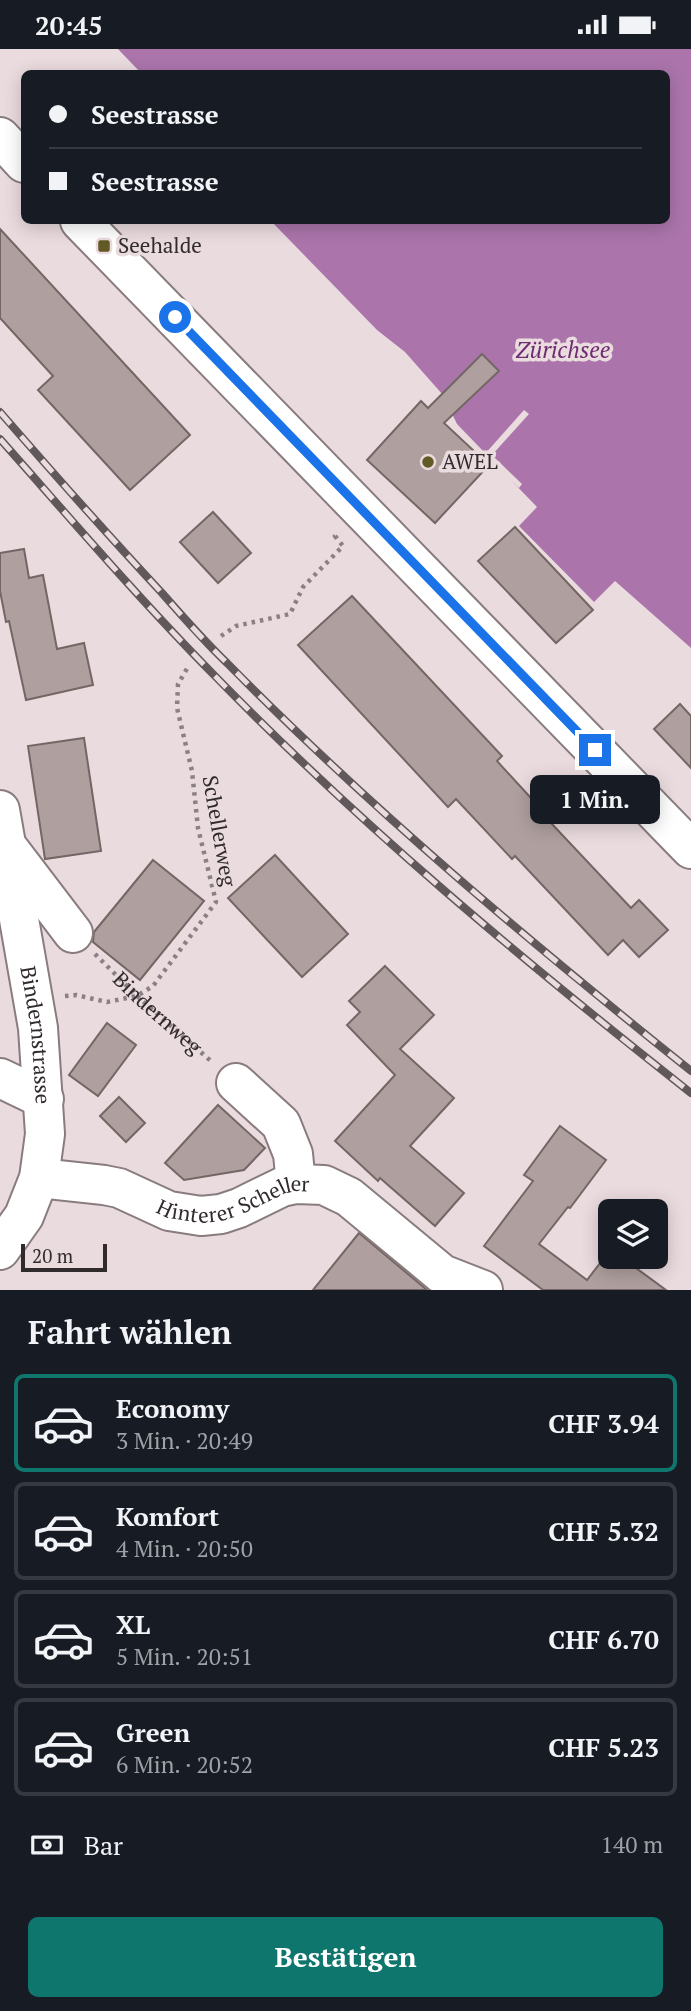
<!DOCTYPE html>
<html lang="de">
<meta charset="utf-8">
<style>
:root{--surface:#171b24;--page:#20242c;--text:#f1f3f6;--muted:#9ea1a6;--line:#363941;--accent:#0f766e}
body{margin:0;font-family:"PT Serif",serif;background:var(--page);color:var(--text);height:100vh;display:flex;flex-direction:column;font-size:26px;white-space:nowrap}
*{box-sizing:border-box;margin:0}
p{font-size:23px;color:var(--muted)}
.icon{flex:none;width:38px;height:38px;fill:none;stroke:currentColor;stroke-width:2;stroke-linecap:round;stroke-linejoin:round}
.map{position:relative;height:1241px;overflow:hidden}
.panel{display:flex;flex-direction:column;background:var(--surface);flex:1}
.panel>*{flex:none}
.banner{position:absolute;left:21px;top:21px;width:649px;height:154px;border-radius:10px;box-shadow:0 4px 18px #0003;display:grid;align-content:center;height:154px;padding:0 28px;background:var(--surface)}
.fabs{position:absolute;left:598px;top:1150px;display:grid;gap:14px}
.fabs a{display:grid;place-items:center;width:70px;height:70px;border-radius:10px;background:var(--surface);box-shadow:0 4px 18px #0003;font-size:35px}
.scale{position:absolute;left:21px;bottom:18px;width:86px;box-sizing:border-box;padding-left:7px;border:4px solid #312b2d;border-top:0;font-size:19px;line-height:24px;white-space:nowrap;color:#312b2d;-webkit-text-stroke:5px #eadbde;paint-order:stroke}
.end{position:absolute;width:32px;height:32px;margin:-16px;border:9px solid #1a73e8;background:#fff;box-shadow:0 0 0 4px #fff}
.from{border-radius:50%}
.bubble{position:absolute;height:49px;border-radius:10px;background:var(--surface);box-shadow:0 4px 18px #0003;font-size:23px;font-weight:700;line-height:49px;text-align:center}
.banner b{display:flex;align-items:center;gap:24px;height:66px;font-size:26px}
.banner b+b{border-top:2px solid var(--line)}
.banner i{width:18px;height:18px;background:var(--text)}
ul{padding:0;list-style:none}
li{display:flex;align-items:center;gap:21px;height:98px;margin:0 14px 10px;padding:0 14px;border:4px solid var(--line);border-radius:10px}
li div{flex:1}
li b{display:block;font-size:26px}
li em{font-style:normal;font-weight:700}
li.selected{border-color:var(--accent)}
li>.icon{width:63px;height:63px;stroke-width:1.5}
h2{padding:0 28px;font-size:32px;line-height:84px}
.pay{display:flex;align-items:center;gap:18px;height:77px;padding:0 28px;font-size:26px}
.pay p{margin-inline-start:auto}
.action{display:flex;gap:14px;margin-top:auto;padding:14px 28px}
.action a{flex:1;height:80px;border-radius:10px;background:var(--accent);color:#fff;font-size:28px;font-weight:700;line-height:80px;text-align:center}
.status{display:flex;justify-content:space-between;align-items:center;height:49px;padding:0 35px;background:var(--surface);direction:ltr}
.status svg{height:19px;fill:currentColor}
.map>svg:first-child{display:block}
</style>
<div class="status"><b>20:45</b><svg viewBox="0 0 49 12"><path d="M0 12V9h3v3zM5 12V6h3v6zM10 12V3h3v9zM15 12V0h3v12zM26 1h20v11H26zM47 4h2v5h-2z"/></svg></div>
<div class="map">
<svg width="691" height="1241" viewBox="0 0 691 1241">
<rect width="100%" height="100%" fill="#eadbde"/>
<path fill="#ab75ac" d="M118,0h573v599l-76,-67 -21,21 -75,-76 18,-19 -80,-83 -14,-29 -38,-43 -28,-22 -106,-109h396v-148h-526z"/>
<path fill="#eadbde" d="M524,361l5,4 -37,41 30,29 -3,4 -35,-33z"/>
<path fill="#afa09f" stroke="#746665" stroke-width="2" d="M0,180l190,206 -60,55 -92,-100 15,-14 -53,-58z
M482,305l17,17 -55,52 45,42 -54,58 -68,-63 54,-59 7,7z
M213,463l38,41 -33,30 -38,-41z
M515,478l78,83 -37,33 -78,-82z
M24,500l5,29 14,-3 14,74 27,-6 9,42 -67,15 -17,-79 -3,1 -6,-31v-38z
M352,547l150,160 -5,5 56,61 -2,1 80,85 8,-8 29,30 -29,27 -16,-17 -15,15 -93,-99 -3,3 -56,-60 -8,8 -150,-162z
M680,655l11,12v52l-37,-39z
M84,689l17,113 -56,8 -17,-113z
M275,806l73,79 -46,43 -74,-79z
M153,811l51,41 -64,79 -47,-38 1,-10z
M385,917l49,49 -34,34 54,49 -44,48 54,47 -29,33 -55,-48 -2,3 -43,-40 60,-66 -48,-50 13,-13 -11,-11z
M107,974l29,22 -38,51 -29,-21z
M119,1048l26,26 -19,19 -26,-26z
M218,1056l47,43 -21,22 -60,10 -19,-17z
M560,1077l46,34 -36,48 -2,-1 -29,37 48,36 24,-31v8h10l45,33h-123l-59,-44 49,-65 -9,-6z
M359,1184l68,57h-114z"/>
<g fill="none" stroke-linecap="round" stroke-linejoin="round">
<g stroke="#897c7e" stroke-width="42">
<g id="minor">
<path id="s2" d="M0,761l38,218 7,106 -6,44 -15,38 -24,34"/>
<path d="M9,800l64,84"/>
<path d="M0,1029l44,21"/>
<path d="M236,1034l45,41 12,30 3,30"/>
<path id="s3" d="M39,1129l65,7 15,3 50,23 32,5 20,-2 18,-6 43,-21 14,-3 28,1 25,12 93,77 41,16"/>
</g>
</g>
<g stroke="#897c7e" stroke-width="42">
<path id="major" d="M0,88l24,26
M80,172l611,628"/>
</g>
<g stroke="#8b8083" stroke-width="4.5" stroke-dasharray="3.5 5" stroke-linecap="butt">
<path d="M221,587l15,-10 54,-12 13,-27 40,-41 -8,-10 3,-2"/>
<path id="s1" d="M95,905l42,42 75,66"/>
<path d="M65,947l11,-1 31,7 30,-6 16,-10 63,-84 -18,-74 -6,-57 -15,-63 1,-24 10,-17"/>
</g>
<use href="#minor" stroke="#fff" stroke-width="38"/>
<use href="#major" stroke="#fff" stroke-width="38"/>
<g stroke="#60585a" stroke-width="8">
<path id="rail" d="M0,363c53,61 107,122 162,181 21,24 42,48 65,70 145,147 303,279 464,408
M0,390c70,79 139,160 213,235 148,152 312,288 478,419"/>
</g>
<use href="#rail" stroke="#eadbde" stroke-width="5" stroke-dasharray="16" stroke-linecap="butt"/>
</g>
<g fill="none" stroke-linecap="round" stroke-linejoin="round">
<path stroke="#1a73e8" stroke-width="9" d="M175,268l420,433"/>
</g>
<g fill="#635925" stroke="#eadbde" stroke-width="2.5">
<rect x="97" y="190" width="14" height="14" rx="3.5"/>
<circle cx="428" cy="413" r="7"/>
</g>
<g text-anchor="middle" stroke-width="7" stroke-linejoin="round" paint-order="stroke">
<g font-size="21" fill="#312b2d" stroke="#eadbde" text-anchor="start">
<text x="118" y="204">Seehalde</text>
<text x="442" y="420">AWEL</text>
</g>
<g font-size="21" fill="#312b2d" stroke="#eadbde">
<text transform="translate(219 782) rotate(80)" y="7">Schellerweg</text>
<text dy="7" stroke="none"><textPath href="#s1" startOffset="86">Bindernweg</textPath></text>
<text dy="7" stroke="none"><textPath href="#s2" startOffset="228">Bindernstrasse</textPath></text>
<text dy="7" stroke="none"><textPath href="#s3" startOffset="203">Hinterer Scheller</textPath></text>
</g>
<g font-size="23" font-style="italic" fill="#6e2c71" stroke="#eadbde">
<text x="563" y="309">Zürichsee</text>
</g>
</g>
</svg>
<div class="fabs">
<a><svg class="icon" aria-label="layers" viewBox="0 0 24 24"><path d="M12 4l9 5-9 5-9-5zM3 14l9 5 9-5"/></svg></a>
</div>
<div class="scale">20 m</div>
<i class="end from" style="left:175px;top:268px"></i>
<i class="end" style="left:595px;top:701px"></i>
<div class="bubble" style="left:530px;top:726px;width:130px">1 Min.</div>
<div class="banner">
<b><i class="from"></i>Seestrasse</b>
<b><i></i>Seestrasse</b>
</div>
</div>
<section class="panel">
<h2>Fahrt wählen</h2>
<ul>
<li class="selected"><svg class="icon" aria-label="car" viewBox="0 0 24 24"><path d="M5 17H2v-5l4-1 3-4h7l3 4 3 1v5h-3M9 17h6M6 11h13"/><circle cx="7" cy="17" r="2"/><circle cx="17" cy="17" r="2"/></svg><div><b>Economy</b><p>3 Min. · 20:49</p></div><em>CHF 3.94</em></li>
<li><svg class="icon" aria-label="car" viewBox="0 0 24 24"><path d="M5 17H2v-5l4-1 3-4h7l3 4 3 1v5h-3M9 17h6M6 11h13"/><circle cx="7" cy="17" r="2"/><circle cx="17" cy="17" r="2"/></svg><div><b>Komfort</b><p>4 Min. · 20:50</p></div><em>CHF 5.32</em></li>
<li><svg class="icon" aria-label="car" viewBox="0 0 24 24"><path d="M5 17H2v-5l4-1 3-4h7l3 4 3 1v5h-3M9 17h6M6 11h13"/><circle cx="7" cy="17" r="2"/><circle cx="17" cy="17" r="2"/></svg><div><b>XL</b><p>5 Min. · 20:51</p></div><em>CHF 6.70</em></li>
<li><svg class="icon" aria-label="car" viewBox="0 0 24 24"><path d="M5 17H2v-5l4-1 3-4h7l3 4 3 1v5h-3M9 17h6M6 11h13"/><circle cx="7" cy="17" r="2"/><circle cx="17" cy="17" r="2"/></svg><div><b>Green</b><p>6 Min. · 20:52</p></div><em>CHF 5.23</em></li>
</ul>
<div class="pay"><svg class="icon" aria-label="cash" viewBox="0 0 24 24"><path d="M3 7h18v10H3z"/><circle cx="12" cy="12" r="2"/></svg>Bar<p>140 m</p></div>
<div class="action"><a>Bestätigen</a></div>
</section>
